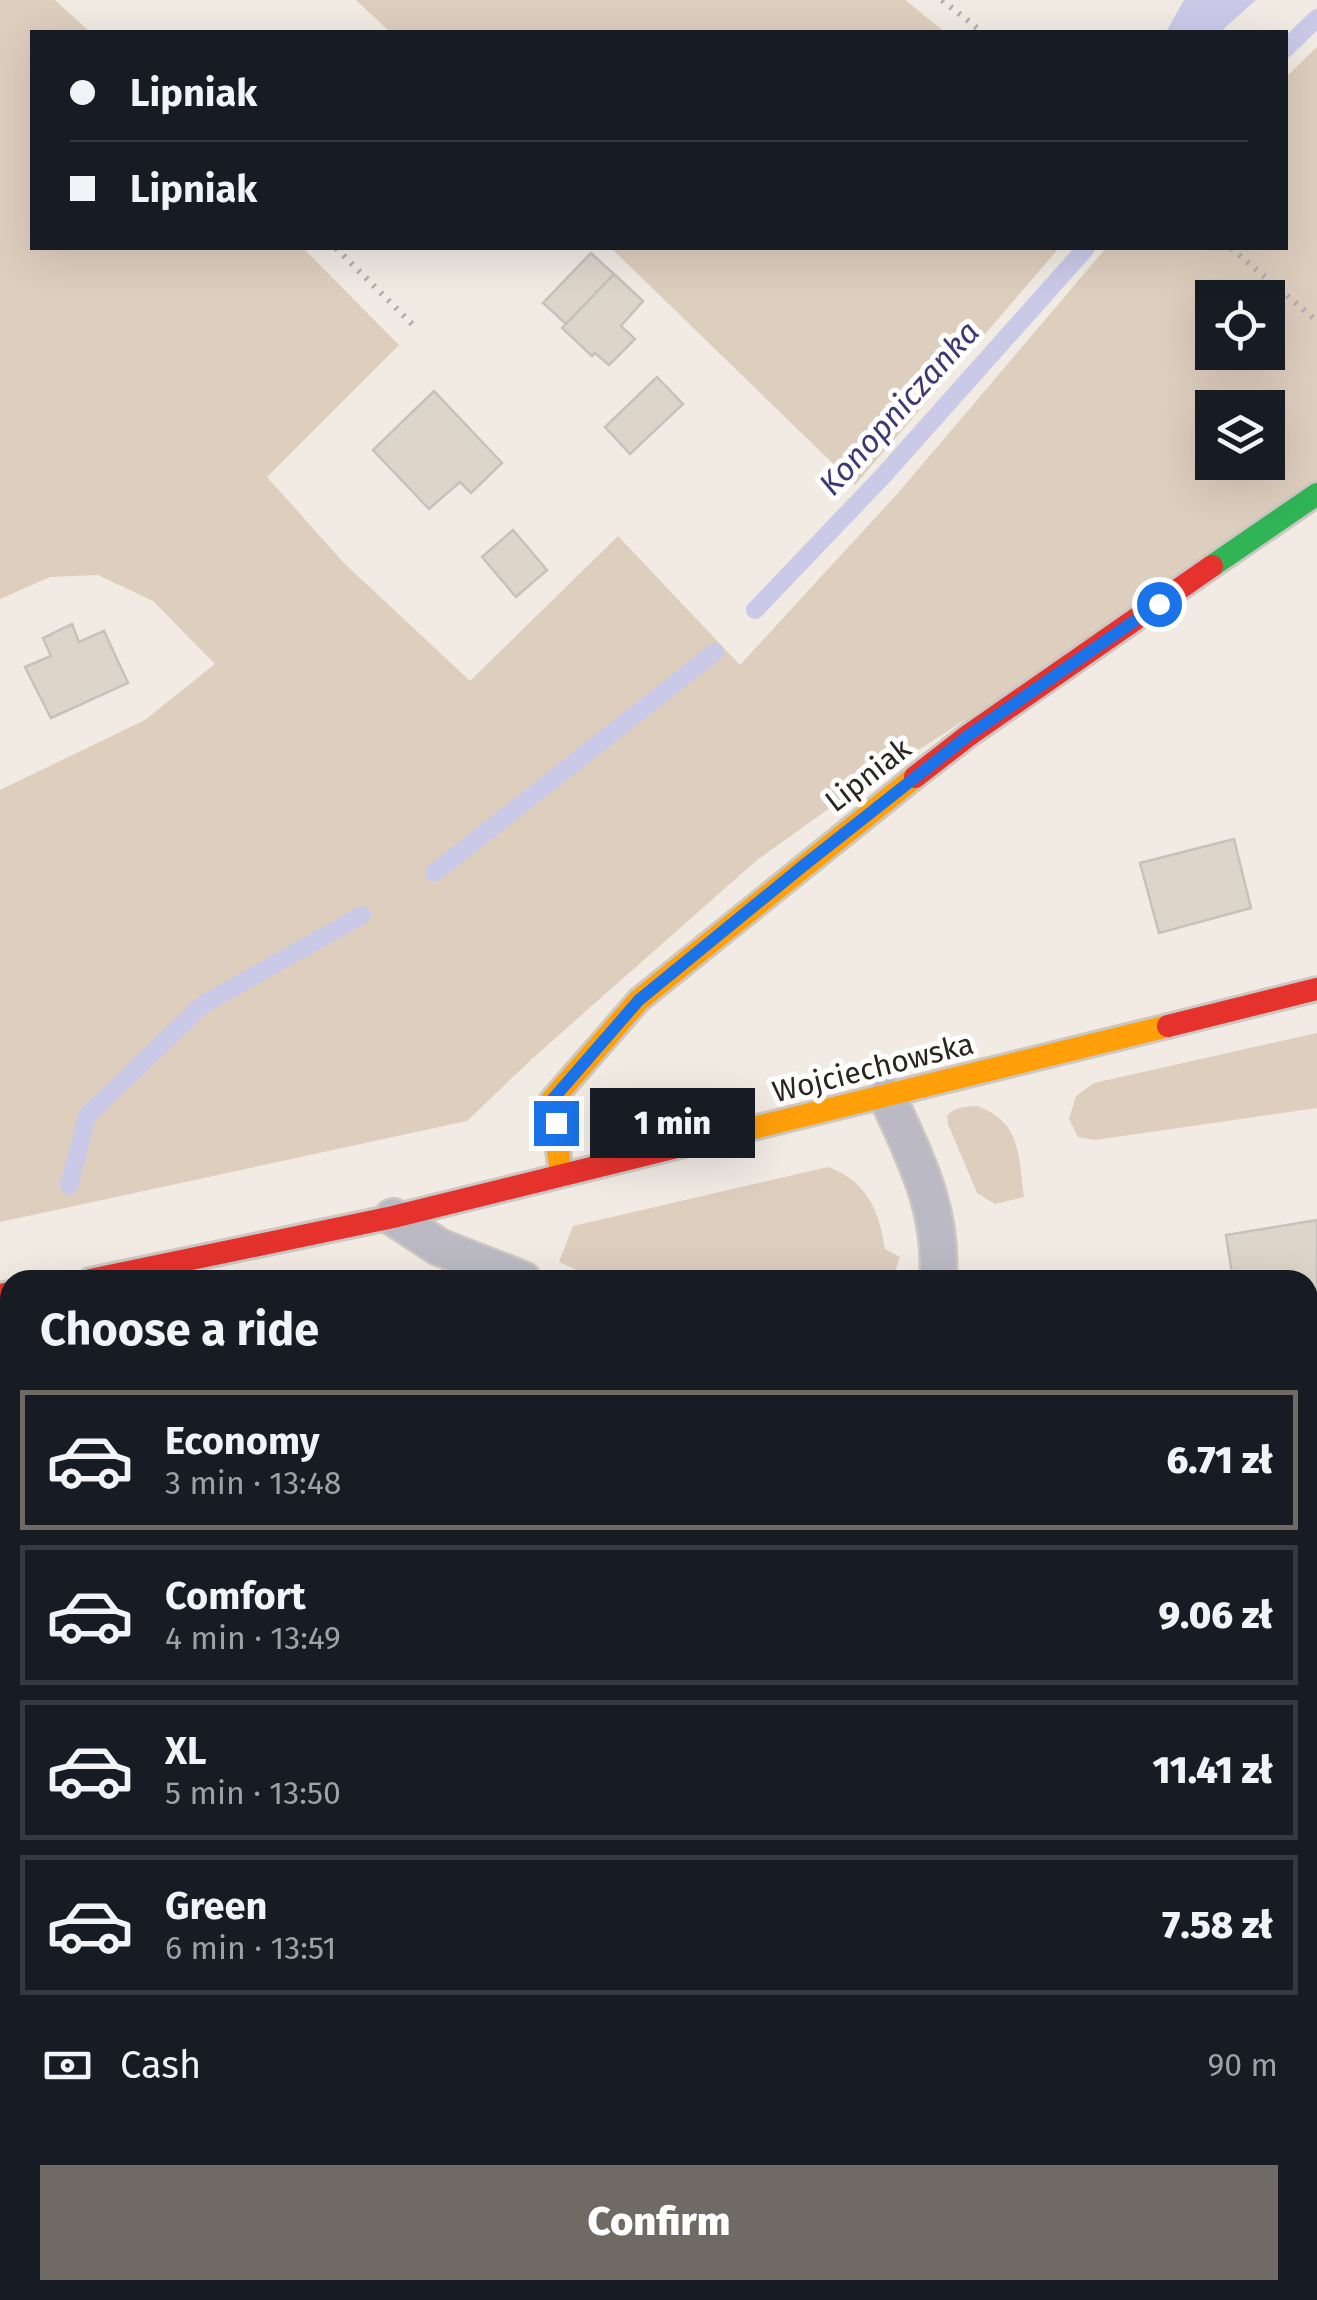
<!DOCTYPE html>
<meta charset="utf-8">
<style>
:root{--surface:#171b24;--page:#20242c;--text:#f1f3f6;--muted:#9ea1a6;--line:#363941;--accent:#706a65}
body{margin:0;font-family:"Fira Sans",sans-serif;background:var(--page);color:var(--text);height:100vh;display:flex;flex-direction:column;font-size:38px;white-space:nowrap}
*{box-sizing:border-box;margin:0}
p{font-size:32px;color:var(--muted)}
.icon{flex:none;width:55px;height:55px;fill:none;stroke:currentColor;stroke-width:2;stroke-linecap:round;stroke-linejoin:round}
.map{position:relative;flex:1;overflow:hidden}
.sheet{position:absolute;left:0px;top:1270px;width:1318px;height:1030px;display:flex;flex-direction:column;background:var(--surface);border-radius:30px 30px 0 0;box-shadow:0 10px 40px #0002}
.sheet>*{flex:none}
.banner{position:absolute;left:30px;top:30px;width:1258px;height:220px;border-radius:0px;box-shadow:0 10px 40px #0002;display:grid;align-content:center;height:220px;padding:0 40px;background:var(--surface)}
.buttons{position:absolute;left:1195px;top:280px;display:grid;gap:20px}
.buttons a{display:grid;place-items:center;width:90px;height:90px;border-radius:0px;background:var(--surface);box-shadow:0 10px 40px #0002;font-size:50px}
.end{position:absolute;width:45px;height:45px;margin:-22px;border:12px solid #1a73e8;background:#fff;box-shadow:0 0 0 5px #fff}
.from{border-radius:50%}
.bubble{position:absolute;height:70px;border-radius:0px;background:var(--surface);box-shadow:0 10px 40px #0002;font-size:32px;font-weight:800;line-height:70px;text-align:center}
.banner b{display:flex;align-items:center;gap:35px;height:95px;font-size:38px}
.banner b+b{border-top:2px solid var(--line)}
.banner i{width:25px;height:25px;background:var(--text)}
ul{padding:0;list-style:none}
li{display:flex;align-items:center;gap:30px;height:140px;margin:0 20px 15px;padding:0 20px;border:5px solid var(--line);border-radius:0px}
li div{flex:1}
li b{display:block;font-size:38px}
li em{font-style:normal;font-weight:800}
li.on{border-color:var(--accent)}
li>.icon{width:90px;height:90px;stroke-width:1.5}
h2{padding:0 40px;font-size:45px;line-height:120px}
.pay{display:flex;align-items:center;gap:25px;height:110px;padding:0 40px;font-size:38px}
.pay p{margin-inline-start:auto}
.button{display:flex;gap:20px;margin-top:auto;padding:20px 40px}
.button a{flex:1;height:115px;border-radius:0px;background:var(--accent);color:#fff;font-size:40px;font-weight:800;line-height:115px;text-align:center}
.map>svg:first-child{display:block}
</style>
<div class="map">
<svg width="1317" height="2300" viewBox="0 0 1317 2300">
<rect width="100%" height="100%" fill="#f1ebe4"/>
<path fill="#decebe" fill-rule="evenodd" d="M0,0h55l35,32h-58v216h271l96,97 -132,132 77,86 126,118 148,-145 122,129 158,-172 208,-245h179v-170l32,-31v447l-472,303 -88,63 -223,197 -67,64 -467,101v-432l145,-70 70,-56 -62,-63 -55,-26 -48,2 -50,22zM1212,298h56v54h-56zM1212,408h56v54h-56z
M356,0h549l40,32h-555z
M611,248h448l-204,237z
M1317,1033v75l-222,32 -17,-3 -9,-18 7,-23 18,-13z
M977,1106c45,16 41,50 47,91l-29,7 -18,-11 -29,-69 -1,-8c8,-10 18,-9 30,-10z
M828,1167c38,13 52,45 57,82l15,8 -8,23h-293l-40,-18 14,-36z
M10,1386v853l-10,9v-859z
M249,2290h441l9,10h-441z"/>
<path fill="#cac9e8" d="M1184,0h72l-36,32h-54z"/>
<g fill="none" stroke-linecap="round" stroke-linejoin="round">
<path stroke="#cac9e8" stroke-width="18" d="M1285,49l32,-31
M755,610l128,-134 203,-228
M434,873l281,-221
M69,1186l18,-70 115,-111 160,-90
M0,1613l10,-7"/>
</g>
<path fill="#ded5ca" stroke="#c6c1bb" stroke-width="2.5" d="M591,253l23,21 -48,50 -23,-21z
M614,274l29,27 -22,25 14,13 -26,26 -14,-12 -3,3 -30,-28z
M657,377l26,27 -53,50 -25,-27z
M434,391l68,72 -31,30 -11,-11 -31,27 -56,-59z
M513,530l34,40 -31,27 -34,-40z
M72,624l7,18 25,-11 24,52 -77,35 -26,-51 26,-11 -8,-18z
M1234,839l17,69 -92,25 -19,-70z
M1317,1220v265l-9,1v-206h-75l-7,-45z
M214,2290h39l8,10h-59z
M253,2290h91l-12,10h-71z
M924,2290h139l-11,10h-122z"/>
<g fill="none" stroke-linecap="round" stroke-linejoin="round">
<g stroke="#ccc7c2" stroke-width="40">
<path id="lane" d="M887,1096c28,62 56,113 51,184
M393,1217l46,30 84,33"/>
</g>
<g stroke="#ccc7c2" stroke-width="60">
<path id="street" d="M770,2290l9,10
M25,2300l12,-10"/>
</g>
<g stroke="#ccc7c2" stroke-width="28">
<path id="fast" d="M1212,566l105,-72"/>
</g>
<g stroke="#ccc7c2" stroke-width="28">
<path id="slow" d="M717,1137l451,-111
M561,1175l-9,-75 87,-100 276,-223"/>
</g>
<g stroke="#ccc7c2" stroke-width="28">
<path id="jam" d="M915,777l54,-42 243,-169
M1168,1026l149,-37
M90,1280l303,-63 324,-80
M0,1295l10,-2"/>
</g>
<path stroke="#b0aeb3" stroke-width="6" stroke-dasharray="2.5 8" stroke-linecap="butt" d="M942,0l40,32
M336,248l77,77
M1231,248l86,73
M435,2300l1,-10"/>
<use href="#lane" stroke="#bbbac4" stroke-width="35"/>
<use href="#street" stroke="#bbbac4" stroke-width="55"/>
<use href="#fast" stroke="#30b455" stroke-width="22"/>
<use href="#slow" stroke="#ff9f0a" stroke-width="22"/>
<use href="#jam" stroke="#e5322d" stroke-width="22"/>
</g>
<g fill="none" stroke-linecap="round" stroke-linejoin="round">
<path stroke="#1a73e8" stroke-width="12" d="M556,1123l-4,-23 87,-100 164,-134 166,-131 190,-131"/>
</g>
<g text-anchor="middle" stroke-width="10" stroke-linejoin="round" paint-order="stroke">
<g font-size="30" fill="#2a2521" stroke="#fff">
<text transform="translate(868 775) rotate(-38)" y="10">Lipniak</text>
<text transform="translate(873 1068) rotate(-14)" y="10">Wojciechowska</text>
</g>
<g font-size="32" font-style="italic" fill="#3f3973" stroke="#fff">
<text transform="translate(899 408) rotate(-48)" y="11">Konopniczanka</text>
</g>
</g>
</svg>
<div class="buttons">
<a><svg class="icon" aria-label="locate" viewBox="0 0 24 24"><circle cx="12" cy="12" r="6"/><path d="M12 2v4M12 18v4M2 12h4M18 12h4"/></svg></a>
<a><svg class="icon" aria-label="layers" viewBox="0 0 24 24"><path d="M12 4l9 5-9 5-9-5zM3 14l9 5 9-5"/></svg></a>
</div>
<i class="end from" style="left:1159px;top:604px"></i>
<i class="end" style="left:556px;top:1123px"></i>
<div class="bubble" style="left:590px;top:1088px;width:165px">1 min</div>
<div class="banner">
<b><i class="from"></i>Lipniak</b>
<b><i></i>Lipniak</b>
</div>
<section class="sheet">
<h2>Choose a ride</h2>
<ul>
<li class="on"><svg class="icon" aria-label="car" viewBox="0 0 24 24"><path d="M5 17H2v-5l4-1 3-4h7l3 4 3 1v5h-3M9 17h6M6 11h13"/><circle cx="7" cy="17" r="2"/><circle cx="17" cy="17" r="2"/></svg><div><b>Economy</b><p>3 min · 13:48</p></div><em>6.71 zł</em></li>
<li><svg class="icon" aria-label="car" viewBox="0 0 24 24"><path d="M5 17H2v-5l4-1 3-4h7l3 4 3 1v5h-3M9 17h6M6 11h13"/><circle cx="7" cy="17" r="2"/><circle cx="17" cy="17" r="2"/></svg><div><b>Comfort</b><p>4 min · 13:49</p></div><em>9.06 zł</em></li>
<li><svg class="icon" aria-label="car" viewBox="0 0 24 24"><path d="M5 17H2v-5l4-1 3-4h7l3 4 3 1v5h-3M9 17h6M6 11h13"/><circle cx="7" cy="17" r="2"/><circle cx="17" cy="17" r="2"/></svg><div><b>XL</b><p>5 min · 13:50</p></div><em>11.41 zł</em></li>
<li><svg class="icon" aria-label="car" viewBox="0 0 24 24"><path d="M5 17H2v-5l4-1 3-4h7l3 4 3 1v5h-3M9 17h6M6 11h13"/><circle cx="7" cy="17" r="2"/><circle cx="17" cy="17" r="2"/></svg><div><b>Green</b><p>6 min · 13:51</p></div><em>7.58 zł</em></li>
</ul>
<div class="pay"><svg class="icon" aria-label="cash" viewBox="0 0 24 24"><path d="M3 7h18v10H3z"/><circle cx="12" cy="12" r="2"/></svg>Cash<p>90 m</p></div>
<div class="button"><a>Confirm</a></div>
</section>
</div>
